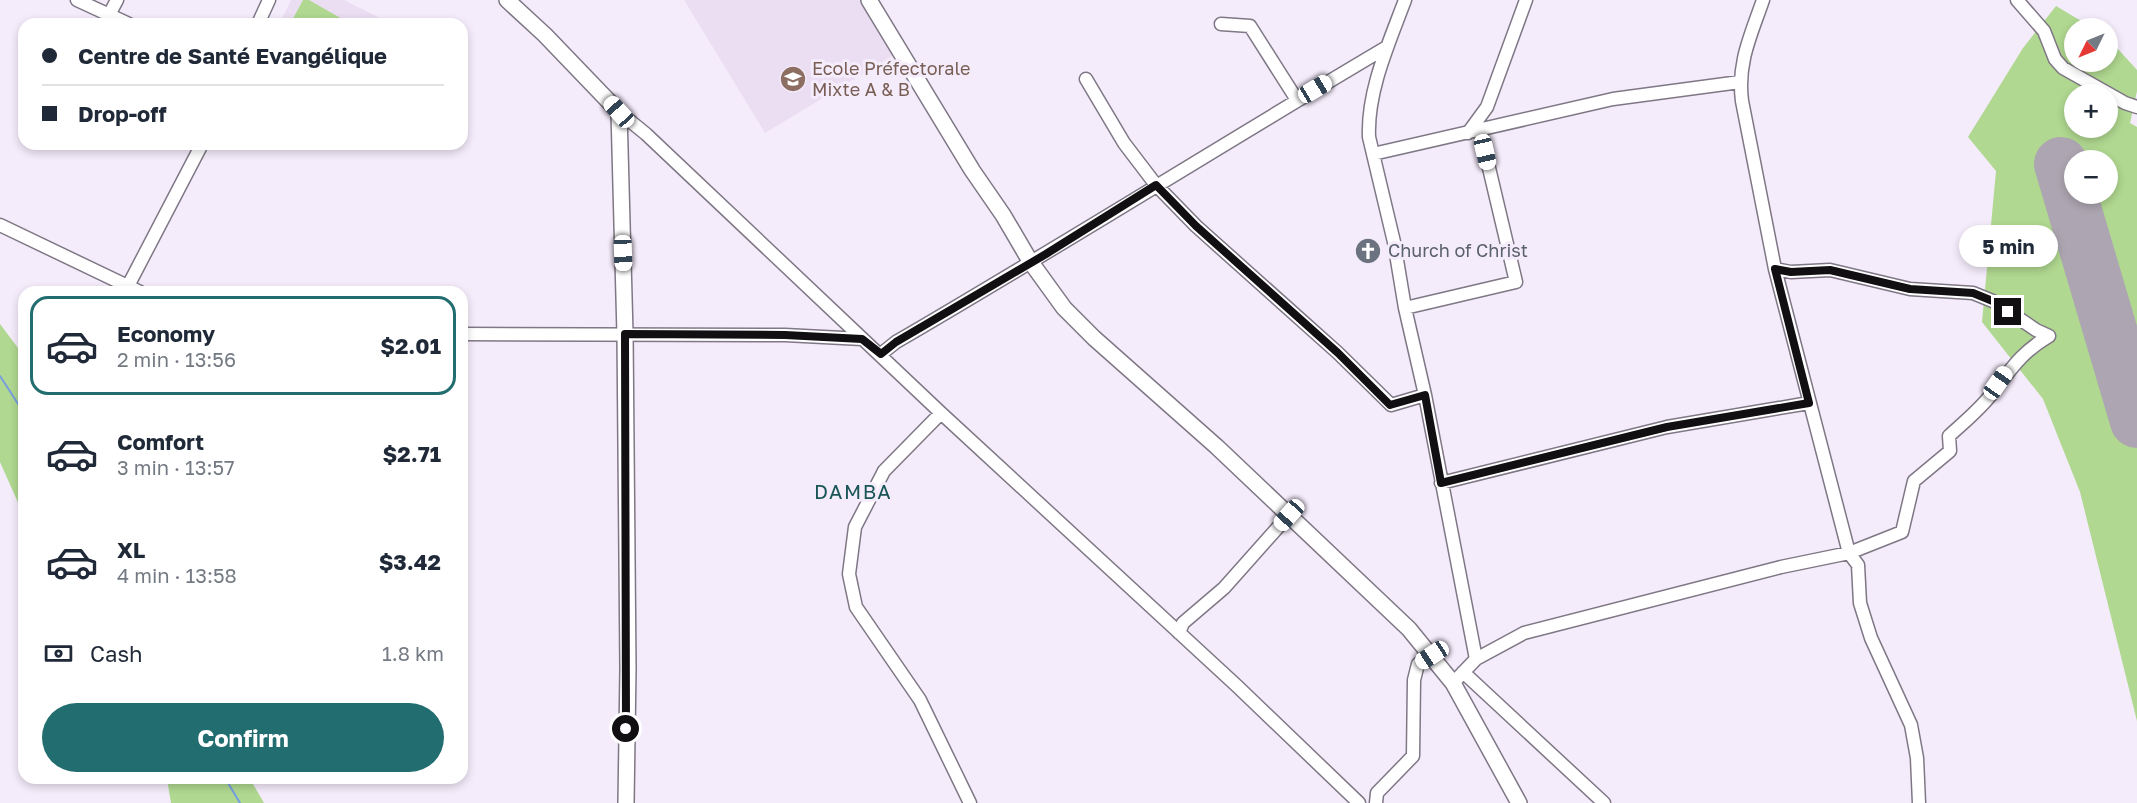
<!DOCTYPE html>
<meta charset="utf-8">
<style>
:root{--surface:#fff;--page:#f6f6f7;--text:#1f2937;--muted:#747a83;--line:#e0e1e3;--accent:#216d6f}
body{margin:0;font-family:"Golos Text",sans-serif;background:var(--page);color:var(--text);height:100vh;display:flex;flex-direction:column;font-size:22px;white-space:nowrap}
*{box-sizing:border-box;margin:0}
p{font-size:20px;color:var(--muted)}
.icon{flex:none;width:33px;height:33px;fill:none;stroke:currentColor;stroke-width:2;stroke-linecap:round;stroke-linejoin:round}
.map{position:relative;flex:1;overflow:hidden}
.panel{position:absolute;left:18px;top:286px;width:450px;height:498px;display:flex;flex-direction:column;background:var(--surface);border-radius:18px;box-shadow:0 3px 9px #0003}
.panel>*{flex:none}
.hud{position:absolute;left:18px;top:18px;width:450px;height:132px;border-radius:18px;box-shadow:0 3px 9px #0003;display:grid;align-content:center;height:132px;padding:0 24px;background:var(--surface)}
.needle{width:39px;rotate:227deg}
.controls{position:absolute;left:2064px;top:18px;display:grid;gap:12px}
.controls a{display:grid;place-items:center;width:54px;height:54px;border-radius:50%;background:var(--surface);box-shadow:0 3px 9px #0003;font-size:30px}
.end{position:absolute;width:27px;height:27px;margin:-14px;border:8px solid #120f13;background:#fff;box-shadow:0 0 0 3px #fff}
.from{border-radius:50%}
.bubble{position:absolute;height:42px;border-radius:21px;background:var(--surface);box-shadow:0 3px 9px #0003;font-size:20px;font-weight:700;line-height:42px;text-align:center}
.car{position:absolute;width:18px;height:36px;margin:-18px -9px;border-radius:8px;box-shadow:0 0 4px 2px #0007;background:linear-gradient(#fff 24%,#345 0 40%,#fff 0 76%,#345 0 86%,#fff 0)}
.hud b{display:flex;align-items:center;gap:21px;height:57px;font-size:22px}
.hud b+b{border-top:2px solid var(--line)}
.hud i{width:15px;height:15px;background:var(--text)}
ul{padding:10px 0 0;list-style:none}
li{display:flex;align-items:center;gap:18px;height:99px;margin:0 12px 9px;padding:0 12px;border:3px solid transparent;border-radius:18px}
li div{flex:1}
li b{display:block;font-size:22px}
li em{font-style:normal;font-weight:700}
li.selected{border-color:var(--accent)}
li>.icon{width:54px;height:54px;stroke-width:1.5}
.pay{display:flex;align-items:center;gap:15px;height:66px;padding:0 24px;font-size:22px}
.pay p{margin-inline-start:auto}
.cta{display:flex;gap:12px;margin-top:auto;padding:12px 24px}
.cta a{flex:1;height:69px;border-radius:36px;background:var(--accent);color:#fff;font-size:24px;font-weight:700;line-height:69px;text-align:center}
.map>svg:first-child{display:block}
</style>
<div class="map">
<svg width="2137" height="803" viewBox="0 0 2137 803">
<rect width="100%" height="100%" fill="#f5ecfb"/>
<path fill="#ebdef3" d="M291,0h53l46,23 -111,1z
M684,0h176l34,55 -129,78z"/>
<path fill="#b0d890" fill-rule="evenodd" d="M303,0h6l42,24h-61z
M2056,6l37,22h-19v34h34v-24l29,32v21l-7,32 7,4v594l-57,-229 -37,-93 -61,-77 14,-151 -28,-34 55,-89zM2074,94h34v34h-34zM2074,160h34v34h-34z
M0,324l24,32v160l-24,-54z
M167,779h83l14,24h-93z"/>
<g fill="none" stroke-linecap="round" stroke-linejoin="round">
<path stroke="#779ee1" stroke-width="2" d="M0,376l24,37
M225,778l15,25"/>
<path stroke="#ada6b2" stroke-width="54" d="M2061,164l76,257"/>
<g stroke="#7f7785" stroke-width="15">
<path id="minor" d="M77,0l52,24
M1405,0c-16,43 -38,91 -36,137l25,105 11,66 20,87 51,264 -23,24
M1763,0c-12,35 -26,63 -21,101l33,168 74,284 9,12 2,38 11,35 40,87 6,33 2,45
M2017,0l27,31 11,28 8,9 62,35 12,4
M109,15l8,-15
M258,24l11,-24
M1221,24l29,2 47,74
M1086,79l38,64 32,42 40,41 142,127 53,52 34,-10
M619,112l27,22 295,279 296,273 122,117
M1468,133l19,-26 39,-107
M1373,154l240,-55 127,-17
M0,225l140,67
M1775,269l16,3 39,-2 80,19 63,4 22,9 41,28 13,6
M128,286l74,-142
M1405,308l111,-26 -36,-152
M462,334l323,1 77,4
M881,354l15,-12c165,-96 327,-198 491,-295
M941,413l-57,58 -29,56 -6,47 7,33 64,93 50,103
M1441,483l226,-56 142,-24
M1179,633l4,-10 41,-35 65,-73
M1476,659l48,-26 257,-66 68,-14 53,-21 12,-51 36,-30 -1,-15c14,-13 29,-25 41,-40 20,-25 30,-43 59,-60
M1463,672l141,131
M1376,803l1,-10 36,-37 1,-76 4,-16 15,-9"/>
</g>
<g stroke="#7f7785" stroke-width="18">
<path id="major" d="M507,0l38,35 74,77 6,222 3,335 -2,134
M869,0l103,170 31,45 27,46 34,47 30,30 123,109 192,182 44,54 66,120"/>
</g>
<use href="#minor" stroke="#fff" stroke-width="12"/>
<use href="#major" stroke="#fff" stroke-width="15"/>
</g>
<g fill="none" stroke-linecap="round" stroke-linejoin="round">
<path stroke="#120f13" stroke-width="8" d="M626,729l-1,-395 160,1 77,4 19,15 15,-12 150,-88 110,-69 40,41 142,127 52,52 35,-10 16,88 226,-56 142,-24 -34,-134 16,3 39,-2 80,19 63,4 22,9 13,10"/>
</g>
<defs>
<g id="school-disc" transform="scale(1.35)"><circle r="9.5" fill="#8d6e63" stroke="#f5ecfb"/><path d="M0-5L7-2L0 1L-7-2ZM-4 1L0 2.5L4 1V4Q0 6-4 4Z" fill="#fff"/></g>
<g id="church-disc" transform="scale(1.35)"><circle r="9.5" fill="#6b7280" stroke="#f5ecfb"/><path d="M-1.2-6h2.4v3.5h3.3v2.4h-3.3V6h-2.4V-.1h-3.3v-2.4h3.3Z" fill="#fff"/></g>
</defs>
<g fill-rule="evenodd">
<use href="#school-disc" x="793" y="79"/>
<use href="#church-disc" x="1368" y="251"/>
</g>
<g text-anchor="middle" stroke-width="6" stroke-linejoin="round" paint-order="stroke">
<g font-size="18" fill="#785e54" stroke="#f5ecfb" text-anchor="start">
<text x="812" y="75">Ecole Préfectorale<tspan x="812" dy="21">Mixte A &amp; B</tspan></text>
</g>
<g font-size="18" fill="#5b616d" stroke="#f5ecfb" text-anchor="start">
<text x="1388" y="257">Church of Christ</text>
</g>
<g font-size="20" letter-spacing="1.5" fill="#195557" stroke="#f5ecfb">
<text x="853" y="499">DAMBA</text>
</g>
</g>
</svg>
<div class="controls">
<a><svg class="needle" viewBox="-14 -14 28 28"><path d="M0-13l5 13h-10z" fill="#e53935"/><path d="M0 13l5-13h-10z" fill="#747a83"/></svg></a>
<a>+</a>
<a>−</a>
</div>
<i class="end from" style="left:626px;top:729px"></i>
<i class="end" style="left:2008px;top:312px"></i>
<div class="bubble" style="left:1959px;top:225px;width:99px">5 min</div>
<i class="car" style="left:1315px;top:89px;rotate:59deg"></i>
<i class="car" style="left:619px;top:112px;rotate:318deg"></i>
<i class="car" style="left:1485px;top:152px;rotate:167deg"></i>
<i class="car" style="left:623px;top:253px;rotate:178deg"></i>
<i class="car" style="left:1998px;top:383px;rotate:35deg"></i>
<i class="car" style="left:1289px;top:515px;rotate:222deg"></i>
<i class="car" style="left:1432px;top:655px;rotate:237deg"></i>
<div class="hud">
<b><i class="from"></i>Centre de Santé Evangélique</b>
<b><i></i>Drop-off</b>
</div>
<section class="panel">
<ul>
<li class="selected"><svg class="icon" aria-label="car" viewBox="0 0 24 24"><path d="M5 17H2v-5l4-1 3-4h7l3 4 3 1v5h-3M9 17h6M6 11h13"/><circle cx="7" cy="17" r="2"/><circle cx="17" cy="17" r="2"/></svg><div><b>Economy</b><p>2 min · 13:56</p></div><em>$2.01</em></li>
<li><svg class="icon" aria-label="car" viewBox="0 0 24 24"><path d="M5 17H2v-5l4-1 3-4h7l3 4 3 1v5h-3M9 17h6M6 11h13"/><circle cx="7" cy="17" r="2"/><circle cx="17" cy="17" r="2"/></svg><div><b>Comfort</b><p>3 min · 13:57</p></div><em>$2.71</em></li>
<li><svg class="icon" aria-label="car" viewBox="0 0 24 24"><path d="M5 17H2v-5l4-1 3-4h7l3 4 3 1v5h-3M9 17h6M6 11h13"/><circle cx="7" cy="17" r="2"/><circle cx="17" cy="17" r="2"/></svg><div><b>XL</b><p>4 min · 13:58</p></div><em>$3.42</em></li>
</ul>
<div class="pay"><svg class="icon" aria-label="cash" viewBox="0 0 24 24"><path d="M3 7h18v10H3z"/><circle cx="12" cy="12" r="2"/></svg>Cash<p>1.8 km</p></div>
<div class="cta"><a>Confirm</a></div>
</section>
</div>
